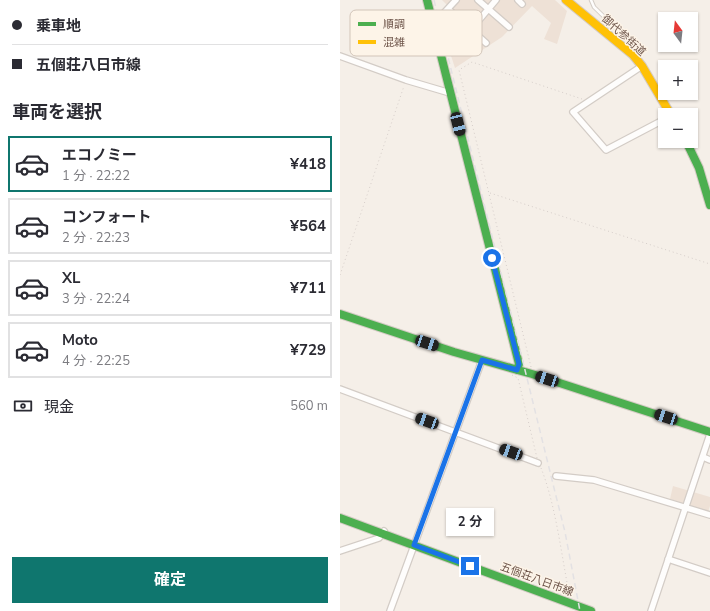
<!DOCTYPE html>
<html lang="ja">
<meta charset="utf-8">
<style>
:root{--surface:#fff;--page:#f2f2f3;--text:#2b2b33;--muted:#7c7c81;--line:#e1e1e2;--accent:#0f766e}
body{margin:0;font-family:"Nunito Sans","Noto Sans JP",sans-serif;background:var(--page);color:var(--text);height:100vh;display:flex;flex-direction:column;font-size:15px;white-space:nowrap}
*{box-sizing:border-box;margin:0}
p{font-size:13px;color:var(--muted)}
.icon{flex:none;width:22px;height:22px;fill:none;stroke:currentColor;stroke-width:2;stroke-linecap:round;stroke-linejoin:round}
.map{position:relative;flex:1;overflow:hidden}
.details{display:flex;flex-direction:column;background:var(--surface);width:340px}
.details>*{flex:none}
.banner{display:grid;align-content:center;height:88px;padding:0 12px;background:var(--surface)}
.needle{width:26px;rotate:345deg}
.buttons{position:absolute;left:318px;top:12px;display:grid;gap:8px}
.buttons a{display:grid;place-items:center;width:40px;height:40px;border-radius:0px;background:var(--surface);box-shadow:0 1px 3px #0004;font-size:20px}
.end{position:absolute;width:18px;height:18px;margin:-9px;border:5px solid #1a73e8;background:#fff;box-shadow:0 0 0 2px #fff}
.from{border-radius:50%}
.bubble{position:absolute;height:28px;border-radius:0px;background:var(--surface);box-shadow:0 1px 3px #0004;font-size:13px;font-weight:700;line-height:28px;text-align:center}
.car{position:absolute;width:12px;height:24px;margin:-12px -6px;border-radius:5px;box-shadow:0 0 3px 1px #0007;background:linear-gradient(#222 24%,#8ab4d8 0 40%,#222 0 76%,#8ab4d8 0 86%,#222 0)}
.banner b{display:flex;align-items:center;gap:14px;height:38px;font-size:15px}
.banner b+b{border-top:1px solid var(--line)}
.banner i{width:10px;height:10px;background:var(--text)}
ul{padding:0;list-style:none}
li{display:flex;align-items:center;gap:12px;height:56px;margin:0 8px 6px;padding:0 4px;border:2px solid var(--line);border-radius:0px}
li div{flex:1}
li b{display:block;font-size:15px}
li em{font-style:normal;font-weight:700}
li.on{border-color:var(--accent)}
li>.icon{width:36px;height:36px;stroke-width:1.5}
h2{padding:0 12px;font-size:18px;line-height:48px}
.pay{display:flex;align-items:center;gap:10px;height:44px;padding:0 12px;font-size:15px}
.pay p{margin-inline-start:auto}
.action{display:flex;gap:8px;margin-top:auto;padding:8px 12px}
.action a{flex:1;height:46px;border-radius:0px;background:var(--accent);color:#fff;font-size:16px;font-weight:700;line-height:46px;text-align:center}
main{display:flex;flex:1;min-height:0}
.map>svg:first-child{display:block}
</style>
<main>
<section class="details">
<div class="banner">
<b><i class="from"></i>乗車地</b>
<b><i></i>五個荘八日市線</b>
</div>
<h2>車両を選択</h2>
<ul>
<li class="on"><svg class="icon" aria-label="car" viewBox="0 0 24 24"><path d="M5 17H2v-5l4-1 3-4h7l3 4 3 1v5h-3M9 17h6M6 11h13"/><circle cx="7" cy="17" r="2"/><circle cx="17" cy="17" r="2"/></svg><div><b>エコノミー</b><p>1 分 · 22:22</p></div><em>¥418</em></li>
<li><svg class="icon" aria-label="car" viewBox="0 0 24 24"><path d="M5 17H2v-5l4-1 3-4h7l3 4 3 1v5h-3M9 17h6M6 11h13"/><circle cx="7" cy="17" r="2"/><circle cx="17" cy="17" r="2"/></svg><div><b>コンフォート</b><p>2 分 · 22:23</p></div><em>¥564</em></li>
<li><svg class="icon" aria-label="car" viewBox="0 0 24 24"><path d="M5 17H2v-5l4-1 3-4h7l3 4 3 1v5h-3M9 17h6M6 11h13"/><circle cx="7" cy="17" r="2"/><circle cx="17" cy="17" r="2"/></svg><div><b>XL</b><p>3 分 · 22:24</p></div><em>¥711</em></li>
<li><svg class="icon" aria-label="car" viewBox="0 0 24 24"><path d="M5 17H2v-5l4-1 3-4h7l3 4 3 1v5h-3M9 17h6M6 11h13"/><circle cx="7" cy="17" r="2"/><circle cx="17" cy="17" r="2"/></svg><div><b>Moto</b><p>4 分 · 22:25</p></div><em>¥729</em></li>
</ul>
<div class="pay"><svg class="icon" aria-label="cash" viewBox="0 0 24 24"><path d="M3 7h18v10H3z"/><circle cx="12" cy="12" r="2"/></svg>現金<p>560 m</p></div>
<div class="action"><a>確定</a></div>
</section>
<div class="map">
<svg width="370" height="611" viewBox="0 0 370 611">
<rect width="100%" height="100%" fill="#f5efe8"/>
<path fill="#eee1d6" d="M102,0h113l12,11 -10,33 -13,-5 7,-16 -19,-17 -30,31 -47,31 -10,-31 9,-7 -12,-10 -3,-4 9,-10z
M333,486l37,11v9l-2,6 -38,-13z"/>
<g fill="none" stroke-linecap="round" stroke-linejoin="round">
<g stroke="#d3ccc6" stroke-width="4.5">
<path id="lane" d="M251,0l3,7 41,40 1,8"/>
</g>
<g stroke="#d3ccc6" stroke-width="8">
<path id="street" d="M138,0l31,27
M178,0l4,4
M108,9l38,34
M103,14l13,-14
M112,52l44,-52
M0,56l66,24 44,13
M302,66l-69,46 33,38 59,-31
M0,389l198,74
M363,457l7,3
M216,476l38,4 116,35
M0,551l39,-13 5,-7
M328,559l42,14
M50,611l92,-251
M311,611l59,-177"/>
</g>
<g stroke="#d4cbc4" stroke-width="10">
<path id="fast" d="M87,0l92,364 -2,6
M346,141l13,27 11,37
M0,314l114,38 78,22 178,58
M0,518l251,93"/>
</g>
<g stroke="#d4cbc4" stroke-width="10">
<path id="slow" d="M226,0l67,55 9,11 29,49"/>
</g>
<path stroke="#d6ceca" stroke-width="1" stroke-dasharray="1 3" stroke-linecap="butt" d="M150,193l220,71
M0,275l64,-189
M191,367l-72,-297 13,-8 110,37
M172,375l6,3 19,80
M201,468c14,35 20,83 27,120l-1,8"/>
<use href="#lane" stroke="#fefdfc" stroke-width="2.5"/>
<use href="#street" stroke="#fefdfc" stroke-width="5.5"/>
<use href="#fast" stroke="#4caf50" stroke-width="8"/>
<use href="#slow" stroke="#ffc107" stroke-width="8"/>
<path stroke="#e3e1e3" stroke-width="1.5" stroke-dasharray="6 4" stroke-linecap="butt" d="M94,0l120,488 11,44 15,79"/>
</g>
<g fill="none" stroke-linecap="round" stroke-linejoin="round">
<path stroke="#1a73e8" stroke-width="5" d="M130,566l-56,-21 68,-185 35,10 2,-6 -27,-106"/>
</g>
<g text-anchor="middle" stroke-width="3" stroke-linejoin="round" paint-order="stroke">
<g font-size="11" fill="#6f564b" stroke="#fdf4e8">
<text transform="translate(284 35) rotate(42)" y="4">御代参街道</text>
<text transform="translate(197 579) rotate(20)" y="4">五個荘八日市線</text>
</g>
</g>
<rect x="10" y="10" width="132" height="46" rx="6" fill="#fdf4e8" stroke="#d2c5b9" stroke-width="1"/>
<rect x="18" y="22" width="18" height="4" fill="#4caf50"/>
<rect x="18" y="40" width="18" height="4" fill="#ffc107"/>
<g font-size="11" fill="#6f564b">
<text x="43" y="28">順調</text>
<text x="43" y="46">混雑</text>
</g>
</svg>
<div class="buttons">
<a><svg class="needle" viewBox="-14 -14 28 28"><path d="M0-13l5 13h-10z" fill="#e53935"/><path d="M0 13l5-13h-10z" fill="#7c7c81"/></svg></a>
<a>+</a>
<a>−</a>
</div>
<i class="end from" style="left:152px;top:258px"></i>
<i class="end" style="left:130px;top:566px"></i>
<div class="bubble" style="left:106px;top:508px;width:48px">2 分</div>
<i class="car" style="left:118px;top:124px;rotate:166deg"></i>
<i class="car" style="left:87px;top:343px;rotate:108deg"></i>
<i class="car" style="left:207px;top:379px;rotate:288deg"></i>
<i class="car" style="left:326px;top:417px;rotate:288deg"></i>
<i class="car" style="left:87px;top:421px;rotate:290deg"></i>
<i class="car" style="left:171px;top:452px;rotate:290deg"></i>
</div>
</main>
